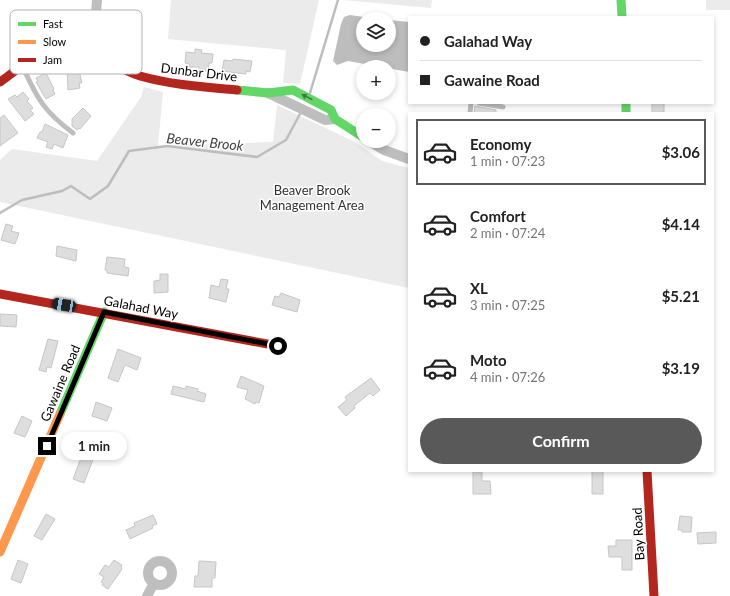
<!DOCTYPE html>
<meta charset="utf-8">
<style>
:root{--surface:#fff;--page:#f6f6f6;--text:#222;--muted:#767676;--line:#e0e0e0;--accent:#595959}
body{margin:0;font-family:Lato,sans-serif;background:var(--page);color:var(--text);height:100vh;display:flex;flex-direction:column;font-size:15px;white-space:nowrap}
*{box-sizing:border-box;margin:0}
p{font-size:13px;color:var(--muted)}
.icon{flex:none;width:22px;height:22px;fill:none;stroke:currentColor;stroke-width:2;stroke-linecap:round;stroke-linejoin:round}
.map{position:relative;flex:1;overflow:hidden}
.side{position:absolute;left:408px;top:112px;width:306px;height:360px;display:flex;flex-direction:column;background:var(--surface);border-radius:0px;box-shadow:0 2px 6px #0003}
.side>*{flex:none}
.top-card{position:absolute;left:408px;top:16px;width:306px;height:88px;border-radius:0px;box-shadow:0 2px 6px #0003;display:grid;align-content:center;height:88px;padding:0 12px;background:var(--surface)}
.fabs{position:absolute;left:356px;top:12px;display:grid;gap:8px}
.fabs a{display:grid;place-items:center;width:40px;height:40px;border-radius:50%;background:var(--surface);box-shadow:0 2px 6px #0003;font-size:20px}
.end{position:absolute;width:18px;height:18px;margin:-9px;border:5px solid #000;background:#fff;box-shadow:0 0 0 2px #fff}
.from{border-radius:50%}
.bubble{position:absolute;height:28px;border-radius:14px;background:var(--surface);box-shadow:0 2px 6px #0003;font-size:13px;font-weight:700;line-height:28px;text-align:center}
.car{position:absolute;width:12px;height:24px;margin:-12px -6px;border-radius:5px;box-shadow:0 0 3px 1px #0007;background:linear-gradient(#222 24%,#8ab4d8 0 40%,#222 0 76%,#8ab4d8 0 86%,#222 0)}
.top-card b{display:flex;align-items:center;gap:14px;height:38px;font-size:15px}
.top-card b+b{border-top:1px solid var(--line)}
.top-card i{width:10px;height:10px;background:var(--text)}
ul{padding:7px 0 0;list-style:none}
li{display:flex;align-items:center;gap:12px;height:66px;margin:0 8px 6px;padding:0 4px;border:2px solid transparent;border-radius:0px}
li div{flex:1}
li b{display:block;font-size:15px}
li em{font-style:normal;font-weight:700}
li.active{border-color:var(--accent)}
li>.icon{width:36px;height:36px;stroke-width:1.5}
.action{display:flex;gap:8px;margin-top:auto;padding:8px 12px}
.action a{flex:1;height:46px;border-radius:24px;background:var(--accent);color:#fff;font-size:16px;font-weight:700;line-height:46px;text-align:center}
.map>svg:first-child{display:block}
</style>
<div class="map">
<svg width="730" height="596" viewBox="0 0 730 596">
<rect width="100%" height="100%" fill="#fff"/>
<path fill="#ebebeb" d="M171,0h148l-19,84 -17,-1 3,-33 -118,-11z
M343,0h89l-1,8z
M706,0h24v10h-24z
M144,87l19,5 -5,54 115,-4 4,-37 78,37 27,19 27,7v120l-409,-86v-42l12,-11 85,12 44,-64z"/>
<path fill="#bdbdbd" d="M350,15l27,4h-14v26h26v-25l20,2v50l-61,-11 -11,4 -4,-4 8,-37 3,-7z"/>
<g fill="none" stroke-linecap="round" stroke-linejoin="round">
<path stroke="#bdbdbd" stroke-width="2.5" d="M310,93l28,-93
M0,213l22,-13 40,-9 9,-5 19,13 18,-13 21,-35 38,-5 90,11 29,-17 15,-28"/>
</g>
<path fill="#dedede" stroke="#c6c6c6" d="M195,49l7,1 -1,3 12,1 -1,9h-3l-1,8 -9,-1v-3h-10v-3l-4,-1 1,-11 9,1z
M233,59l19,2 -2,11 -4,-1v3l-24,-3 2,-11 9,1z
M78,66l4,17h-3l1,5 -12,2 -1,-23z
M46,73l8,16 -1,1 2,4 -9,5 -10,-17h2l-2,-4z
M23,92l6,7 -2,2 6,7 -3,2 4,4 -9,7 -17,-22 7,-4 2,2z
M652,103h12v9l-12,1z
M475,106l21,4v3h-22z
M83,108l8,8 -11,13 -1,-1 -2,2 -5,-4v-7z
M4,115l14,18 -18,13v-28z
M45,124l23,11 -5,13 -9,-4 -2,5 -6,-2 2,-5 -11,-4 3,-6h2z
M6,224l7,2 -2,5 8,2 -4,11 -14,-4z
M57,246l20,4 -1,11 -20,-5z
M107,257l18,2 -1,8 5,1 -1,8 -21,-3v-3h-2z
M160,274h8v18l-14,1v-12l6,-1z
M221,279l7,1 -2,9h3l-3,13 -17,-4 2,-13 8,2z
M281,293l19,7 -3,12 -25,-7 3,-9 4,1z
M0,314l17,1 -1,12 -16,-1z
M48,339l10,2 -7,27 -4,-1 -1,5 -7,-2z
M118,349l23,9 -4,12 -12,-5 -7,17 -10,-4z
M241,376l23,10 -5,17 -3,-1 -1,2 -10,-5 3,-9 -11,-3z
M371,378l9,12 -7,6 -3,-3 -16,13 1,2 -9,8 -8,-9 9,-7 -2,-3z
M173,386l13,3v-3l12,3 -1,2 9,3 -2,8 -33,-8z
M96,402l16,6 -5,13 -15,-5z
M22,416l10,5 -7,16 -11,-4z
M83,453l11,4 -10,26 -11,-4z
M592,471h11v23h-11z
M473,472h9v9h8l1,13h-18z
M46,514l9,5 -13,21 -8,-4z
M153,515l4,9 -5,2 1,2 -23,11 -4,-9 9,-4 -1,-3z
M680,516l12,1 -1,15h-9v-2h-4z
M716,532v11l-18,1 -1,-11z
M616,540h16v30h-10v-13h-13l-1,-11h8z
M18,560l10,4 -7,19 -10,-4z
M114,560l8,5 -1,3 1,1 -14,20 -6,-4 1,-2 -2,-1 3,-5 -5,-3 6,-9 4,2z
M199,561l17,1 -1,16h-3v9h-18l1,-11h3z"/>
<g fill="none" stroke-linecap="round" stroke-linejoin="round">
<path stroke="#bebebe" stroke-width="5" d="M23,67c14,32 22,45 50,66
M479,103l24,4
M470,113l1,-10"/>
<path stroke="#bebebe" stroke-width="10" d="M93,52l4,-52
M268,93l57,27 10,-1
M369,141l15,9 25,9
M148 573a12 12 0 1 1 24 0a12 12 0 1 1-24 0Z
M147,596l7,-13"/>
<path stroke="#63d668" stroke-width="9" d="M621,0l1,17
M237,90l31,3 25,-3 38,20 4,9 28,18
M626,103v10
M60,414l44,-102"/>
<path stroke="#ff974d" stroke-width="9" d="M0,552l60,-138"/>
<path stroke="#b3261e" stroke-width="9" d="M0,82c19,-13 40,-34 63,-35 29,-1 51,21 77,29 32,9 64,11 97,14
M0,294l278,52
M647,471l7,125"/>
</g>
<defs><path id="oneway-solid" d="M-6-.8H1V-3.2L6.5 0L1 3.2V.8H-6Z"/></defs>
<use fill="#3b803e" href="#oneway-solid" transform="translate(307 97) rotate(-153)"/>
<g fill="none" stroke-linecap="round" stroke-linejoin="round">
<path stroke="#000" stroke-width="5" d="M47,446l57,-134 174,34"/>
</g>
<g text-anchor="middle" stroke-width="3" stroke-linejoin="round" paint-order="stroke">
<g font-size="13" fill="#000" stroke="#fff">
<text transform="translate(199 72) rotate(7)" y="5">Dunbar Drive</text>
<text transform="translate(141 307) rotate(11)" y="5">Galahad Way</text>
<text transform="translate(60 383) rotate(-67)" y="5">Gawaine Road</text>
<text transform="translate(638 534) rotate(-93)" y="5">Bay Road</text>
</g>
<g font-size="13" fill="#313131" stroke="#fff">
<text x="312" y="195">Beaver Brook<tspan x="312" dy="15">Management Area</tspan></text>
</g>
<g font-size="14" font-style="italic" fill="#424242" stroke="#fff">
<text transform="translate(205 142) rotate(6)" y="5">Beaver Brook</text>
</g>
</g>
<rect x="10" y="10" width="132" height="64" rx="6" fill="#fff" stroke="#b2b2b2" stroke-width="1"/>
<rect x="18" y="22" width="18" height="4" fill="#63d668"/>
<rect x="18" y="40" width="18" height="4" fill="#ff974d"/>
<rect x="18" y="58" width="18" height="4" fill="#b3261e"/>
<g font-size="11" fill="#000">
<text x="43" y="28">Fast</text>
<text x="43" y="46">Slow</text>
<text x="43" y="64">Jam</text>
</g>
</svg>
<div class="fabs">
<a><svg class="icon" aria-label="layers" viewBox="0 0 24 24"><path d="M12 4l9 5-9 5-9-5zM3 14l9 5 9-5"/></svg></a>
<a>+</a>
<a>−</a>
</div>
<i class="end from" style="left:278px;top:346px"></i>
<i class="end" style="left:47px;top:446px"></i>
<div class="bubble" style="left:61px;top:432px;width:66px">1 min</div>
<i class="car" style="left:64px;top:305px;rotate:280deg"></i>
<div class="top-card">
<b><i class="from"></i>Galahad Way</b>
<b><i></i>Gawaine Road</b>
</div>
<section class="side">
<ul>
<li class="active"><svg class="icon" aria-label="car" viewBox="0 0 24 24"><path d="M5 17H2v-5l4-1 3-4h7l3 4 3 1v5h-3M9 17h6M6 11h13"/><circle cx="7" cy="17" r="2"/><circle cx="17" cy="17" r="2"/></svg><div><b>Economy</b><p>1 min · 07:23</p></div><em>$3.06</em></li>
<li><svg class="icon" aria-label="car" viewBox="0 0 24 24"><path d="M5 17H2v-5l4-1 3-4h7l3 4 3 1v5h-3M9 17h6M6 11h13"/><circle cx="7" cy="17" r="2"/><circle cx="17" cy="17" r="2"/></svg><div><b>Comfort</b><p>2 min · 07:24</p></div><em>$4.14</em></li>
<li><svg class="icon" aria-label="car" viewBox="0 0 24 24"><path d="M5 17H2v-5l4-1 3-4h7l3 4 3 1v5h-3M9 17h6M6 11h13"/><circle cx="7" cy="17" r="2"/><circle cx="17" cy="17" r="2"/></svg><div><b>XL</b><p>3 min · 07:25</p></div><em>$5.21</em></li>
<li><svg class="icon" aria-label="car" viewBox="0 0 24 24"><path d="M5 17H2v-5l4-1 3-4h7l3 4 3 1v5h-3M9 17h6M6 11h13"/><circle cx="7" cy="17" r="2"/><circle cx="17" cy="17" r="2"/></svg><div><b>Moto</b><p>4 min · 07:26</p></div><em>$3.19</em></li>
</ul>
<div class="action"><a>Confirm</a></div>
</section>
</div>
